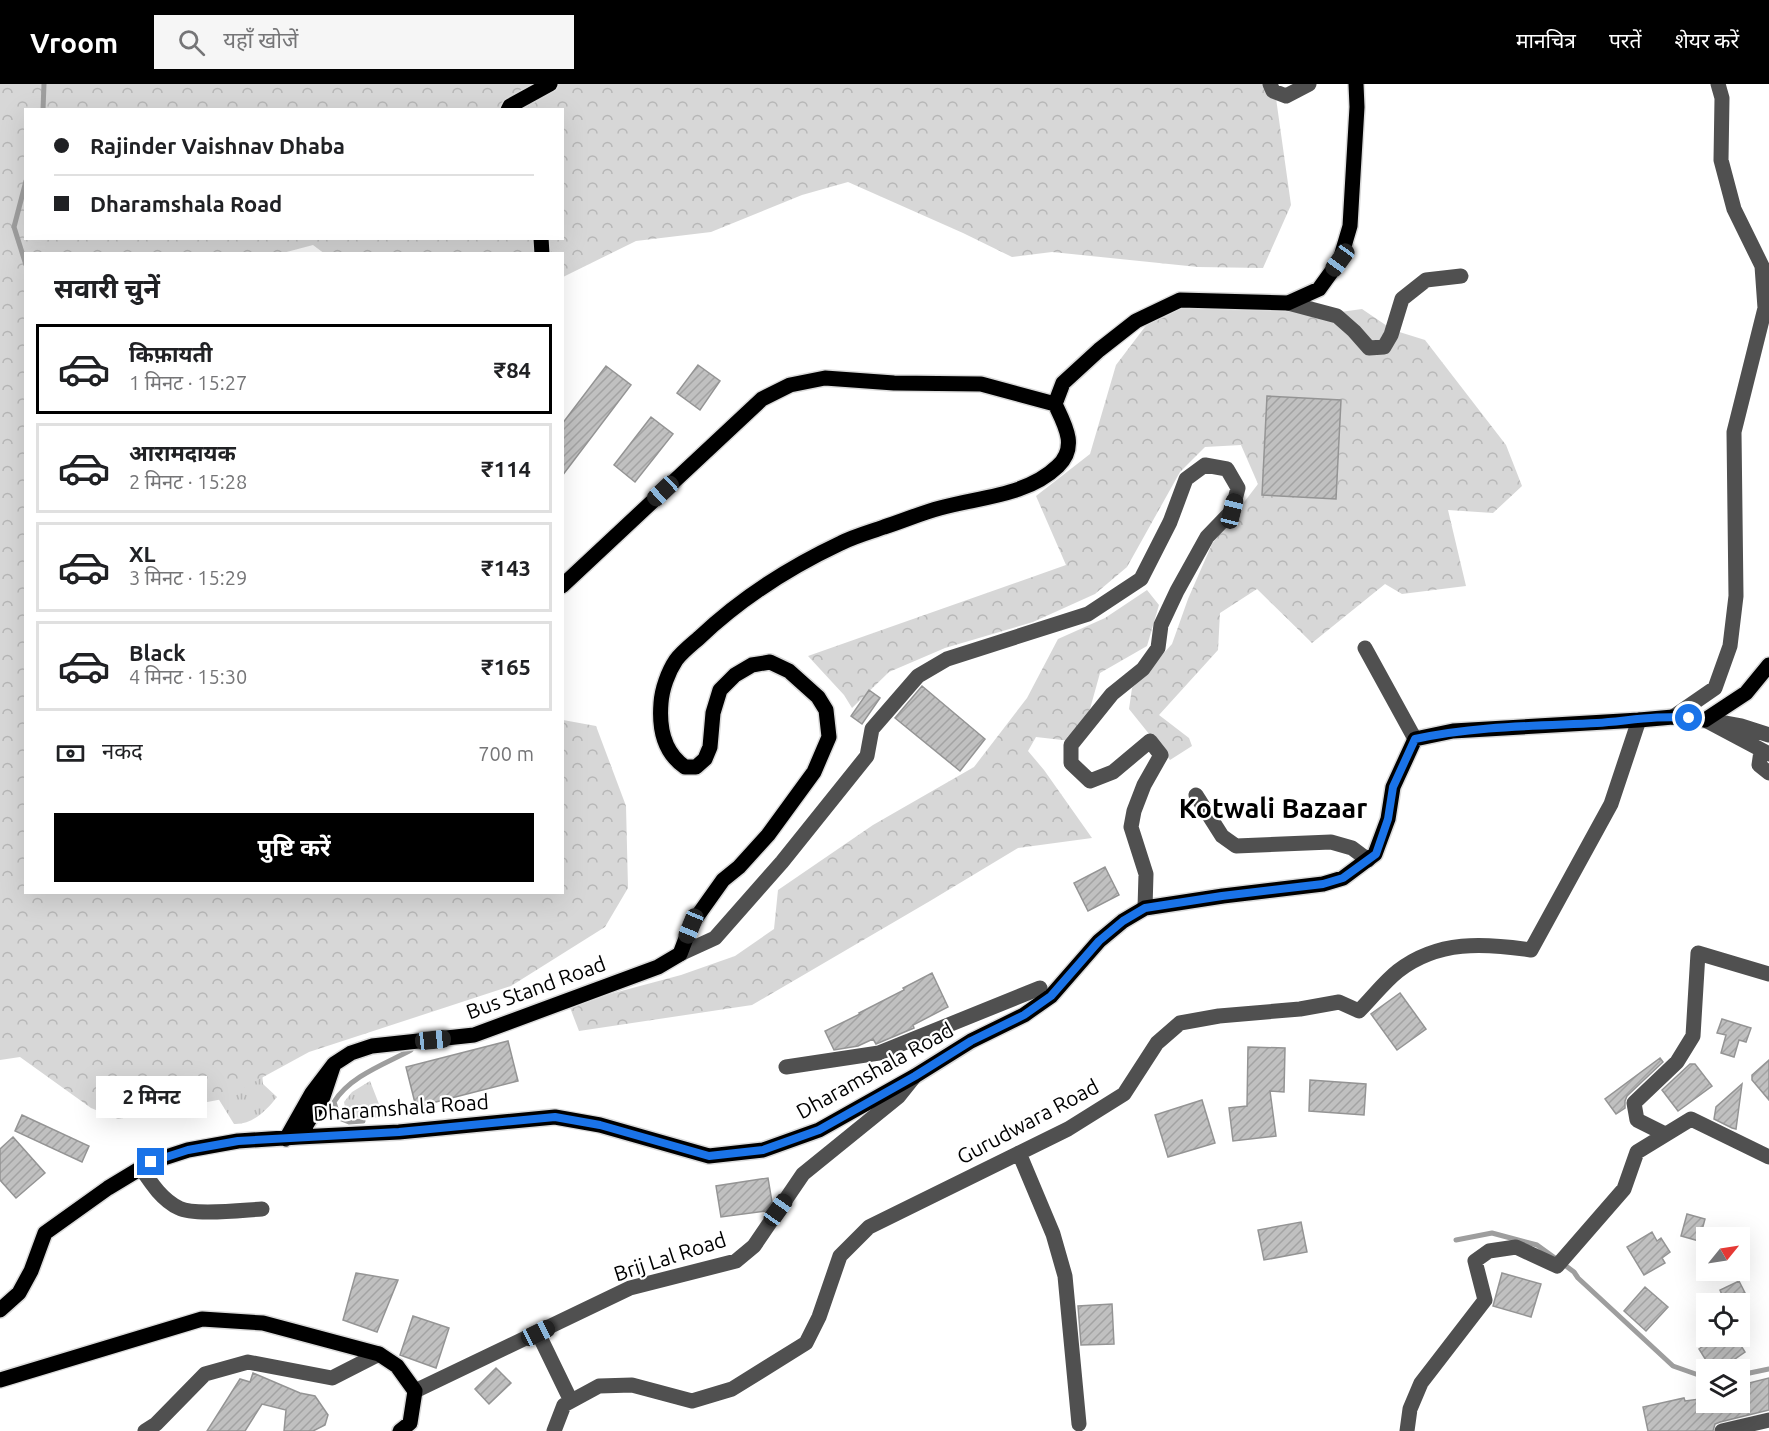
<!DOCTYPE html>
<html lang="hi">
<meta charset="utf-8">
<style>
:root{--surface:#fff;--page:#f6f6f6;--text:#202124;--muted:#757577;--line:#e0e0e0;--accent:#000}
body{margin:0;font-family:Ubuntu,"Noto Sans Devanagari",sans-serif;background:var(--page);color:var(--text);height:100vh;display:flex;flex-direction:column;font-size:22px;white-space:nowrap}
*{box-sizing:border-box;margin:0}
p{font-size:20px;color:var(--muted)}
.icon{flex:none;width:33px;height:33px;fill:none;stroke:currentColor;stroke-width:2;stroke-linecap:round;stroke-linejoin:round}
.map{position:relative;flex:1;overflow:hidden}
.panel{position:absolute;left:24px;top:168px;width:540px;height:642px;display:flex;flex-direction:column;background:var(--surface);border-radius:0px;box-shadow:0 6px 24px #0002}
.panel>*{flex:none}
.top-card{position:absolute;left:24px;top:24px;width:540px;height:132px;border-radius:0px;box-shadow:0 6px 24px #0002;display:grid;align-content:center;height:132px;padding:0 30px;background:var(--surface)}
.needle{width:39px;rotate:60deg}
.controls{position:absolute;left:1696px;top:1143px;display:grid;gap:12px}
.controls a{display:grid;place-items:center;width:54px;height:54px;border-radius:0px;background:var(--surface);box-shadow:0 6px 24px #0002;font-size:30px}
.end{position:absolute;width:27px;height:27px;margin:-14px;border:8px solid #1a73e8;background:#fff;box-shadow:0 0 0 3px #fff}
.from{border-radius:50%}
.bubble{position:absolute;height:42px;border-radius:0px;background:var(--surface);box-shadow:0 6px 24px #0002;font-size:20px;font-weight:700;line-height:42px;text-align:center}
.car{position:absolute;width:18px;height:36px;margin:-18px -9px;border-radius:8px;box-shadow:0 0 4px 2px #0007;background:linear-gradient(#222 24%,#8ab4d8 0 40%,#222 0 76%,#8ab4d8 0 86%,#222 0)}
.top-card b{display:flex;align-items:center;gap:21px;height:57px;font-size:22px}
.top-card b+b{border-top:2px solid var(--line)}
.top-card i{width:15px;height:15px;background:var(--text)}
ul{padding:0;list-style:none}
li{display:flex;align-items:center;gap:18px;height:90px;margin:0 12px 9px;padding:0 18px;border:3px solid var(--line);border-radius:0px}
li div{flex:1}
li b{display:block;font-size:22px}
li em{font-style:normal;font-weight:700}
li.current{border-color:var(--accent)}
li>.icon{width:54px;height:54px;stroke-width:1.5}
h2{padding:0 30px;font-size:27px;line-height:72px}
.pay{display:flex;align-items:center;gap:15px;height:66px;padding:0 30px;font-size:22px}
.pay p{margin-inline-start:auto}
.action{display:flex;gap:12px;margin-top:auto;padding:12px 30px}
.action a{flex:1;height:69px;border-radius:0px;background:var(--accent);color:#fff;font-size:24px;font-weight:700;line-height:69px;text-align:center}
header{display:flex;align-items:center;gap:36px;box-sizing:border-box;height:84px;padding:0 30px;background:var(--accent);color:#fff}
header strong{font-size:28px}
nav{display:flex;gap:33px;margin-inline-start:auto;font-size:21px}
.search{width:420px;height:54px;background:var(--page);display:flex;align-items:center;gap:15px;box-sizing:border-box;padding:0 21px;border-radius:0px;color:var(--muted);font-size:22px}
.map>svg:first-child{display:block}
</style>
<header>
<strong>Vroom</strong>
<div class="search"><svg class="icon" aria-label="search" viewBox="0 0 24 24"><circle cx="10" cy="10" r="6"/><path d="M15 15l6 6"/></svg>यहाँ खोजें</div>
<nav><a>मानचित्र</a><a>परतें</a><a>शेयर करें</a></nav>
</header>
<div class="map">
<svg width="1769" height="1347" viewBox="0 0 1769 1347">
<defs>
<pattern id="grass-tufts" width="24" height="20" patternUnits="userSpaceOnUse" patternTransform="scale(1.5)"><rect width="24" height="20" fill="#d7d7d7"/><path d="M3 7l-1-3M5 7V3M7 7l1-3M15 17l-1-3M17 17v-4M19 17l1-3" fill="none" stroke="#b7b7b7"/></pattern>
<pattern id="forest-crowns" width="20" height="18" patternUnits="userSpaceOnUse" patternTransform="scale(1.5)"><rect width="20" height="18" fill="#d7d7d7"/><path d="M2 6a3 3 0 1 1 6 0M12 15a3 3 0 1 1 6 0" fill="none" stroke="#b7b7b7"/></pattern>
<pattern id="building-hatch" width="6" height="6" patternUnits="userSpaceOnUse" patternTransform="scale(1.5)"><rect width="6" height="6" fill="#c0c0c0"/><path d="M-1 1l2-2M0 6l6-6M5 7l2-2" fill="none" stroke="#a3a3a3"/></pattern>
</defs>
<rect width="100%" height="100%" fill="#fff"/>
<path fill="url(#grass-tufts)" d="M261,975l2,25 14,13c-11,14 -25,28 -43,27l-26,-42z
M370,997l14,36c-16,1 -37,6 -40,-15l8,-10z"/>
<path fill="url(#forest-crowns)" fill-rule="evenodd" d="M0,0h1274l17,121 -28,63 -65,-1 -146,-15 -40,5 -49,-24 -115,-51 -46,13 -91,37 -75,9 -73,36 -1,-23h-237l-12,-9 -34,9h-253v638h536l1,-172 33,6 30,80 2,82 -23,39 -94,59 -202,66 -86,47 -105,20 -27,-11 -71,-51 -20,3zM26,26h536v128h-536z
M1204,214l115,17 43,-6 31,21 32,10 81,105 16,41 -29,27 -45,-3 18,76 -64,8 -17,-10 -73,59 -55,-54 -37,24 -2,37 -59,65 30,23 3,8 -22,14 -41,-51 3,-21 40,-44 16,-45 24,-55 46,-60 -17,-39 -36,2 -25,25 -53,95 -32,27 -62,28 -88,26 -56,24 -37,36 -8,-13 -36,-39 258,-91 -30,-69 54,-42 26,-89 38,-50z
M1147,506l12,15 -12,41 -47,27 -10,36 -19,32 -35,-4 -8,14 16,19 48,68 -74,10 -88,53 -178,104 -173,26 -10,-26 112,-30 54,-19 39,-27 4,-39 95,-65 101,-58 53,-69 31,-59 47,-21z"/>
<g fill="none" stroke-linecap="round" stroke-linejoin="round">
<path stroke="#9e9e9e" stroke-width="5" d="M43,26l1,-26
M26,97l-12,46 12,38
M363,1037l-14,1 -10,-4 -5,-16c16,-26 51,-38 77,-52
M1456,1156l36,-7 45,12 18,13
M1562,1179l12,9 4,6 95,88 34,12
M1740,1291l29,-6"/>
</g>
<path fill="url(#building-hatch)" stroke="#949494" stroke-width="1.5" d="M698,281l22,16 -20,29 -23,-17z
M606,282l25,19 -69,91v-52z
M1267,312l74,4 -5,99 -74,-4z
M651,333l22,17 -38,48 -21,-17z
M922,602l63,53 -25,32 -65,-53z
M869,606l11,8 -18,26 -11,-8z
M1105,783l14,28 -31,16 -14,-28z
M932,889l16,34 -35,18 1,3 -38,16 -3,-5 -15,7 -24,4 -9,-19 35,-17 -1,-1 45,-23 -1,-2z
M1400,909l26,36 -29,21 -26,-36z
M1722,935l29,9 -5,14 -7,-2 -5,17 -13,-4 5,-18 -9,-2z
M508,957l10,40 -102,26 -10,-40z
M1248,963l37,1 -1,44 -14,-1 6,45 -43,5 -4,-33 18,-2z
M1660,974l3,4 -36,34 -2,5v7l-9,6 -11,-15z
M1769,976v40l-17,-20v-5z
M1690,980h5l17,22 -34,25 -16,-21z
M1310,996l56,4 -2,31 -55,-4z
M1742,1000l-6,45 -4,-1 -18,-9 2,-12z
M1202,1016l13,43 -47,14 -13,-42z
M22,1031l67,31 -7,16 -67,-31z
M13,1053l32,36 -29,25 -16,-18v-31z
M768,1094l4,24 -6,9 -45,6 -5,-31z
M1687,1130l18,5 -6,22 -18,-5z
M1301,1138l6,30 -43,8 -6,-30z
M1652,1148l5,9 4,-3 9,14 -8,6 3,5 -21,12 -17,-28z
M356,1189l42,7 -21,52 -34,-12z
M1502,1189l39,11 -10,33 -38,-11z
M1739,1197l6,12 -20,9 -5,-12z
M1645,1203l23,20 -22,24 -22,-20z
M1112,1220l2,40 -33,1 -3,-39z
M413,1232l36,12 -13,40 -36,-13z
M1718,1252h17l10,16 -26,18h-7l-13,-21z
M496,1284l15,15 -22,21 -14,-15z
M253,1289l47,20 15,3 13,19 -3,10 -12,6h-29l2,-21 -24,-6 -17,27h-38l33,-52 10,3z
M1769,1294v32l-49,12 -5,2 -2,7h-65l-5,-24 41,-9 1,3 22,-3v4h33v-13l10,-2 -1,-4z"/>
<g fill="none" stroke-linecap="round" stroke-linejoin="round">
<g stroke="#dbdbdb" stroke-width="18">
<path id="major" d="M508,26l2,-4 40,-22
M541,154l1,16
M1055,320l8,-21 36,-33 37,-29 44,-21 108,3 31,-14 21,-29 10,-34 7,-119 -1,-23
M334,980l17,-11 21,-7 102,-11 184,-68 22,-13 11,-29 32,-45 16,-13 29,-32 46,-63 15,-35 -3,-27 -8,-13 -29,-26 -19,-9 -18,3 -17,10 -15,15 -7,23 -3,34 -5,12 -9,8h-11c-22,-15 -26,-40 -24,-64 1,-14 7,-31 15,-43 6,-8 15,-15 23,-22 41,-39 91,-71 142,-95 14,-7 29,-11 43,-16 19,-6 37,-14 56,-19 39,-11 87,-12 118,-42 20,-19 7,-41 -3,-62l-74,-20 -87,-1 -69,-5 -35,7 -28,14 -200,187
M299,1053l100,-5 156,-15 45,8 109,31 54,-6 56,-20 96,-54 56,-35 53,-26 27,-19 48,-55 24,-20 22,-13 78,-12 100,-12 20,-6 32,-24 13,-35 5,-32 22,-48 38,-8 186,-11 34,-3 32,3 41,-27 23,-28
M0,1226l19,-17 12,-22 14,-38 63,-45 43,-26 37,-12 50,-9 61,-4 24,-40 11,-33 -22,29 -26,46
M0,1296l202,-61 61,4 116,31 18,12 18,25 -5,32 -10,8"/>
</g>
<path stroke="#505050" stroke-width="15" d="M1270,0l3,7 13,5 23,-12
M1288,219l49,13 17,15 15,17 15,-1 7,-12 11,-36 24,-19 35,-4
M1365,564l50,91
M1673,633l42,-29 15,-42 6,-50 -2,-164 31,-124 -3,-42 -28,-57 -13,-49 1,-62 -4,-14
M1705,636l64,34
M1719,638l22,4 28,9
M1758,665l3,2 -2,14 10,8
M1196,711l26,41 14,10 95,-4 21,6 16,12
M680,870l35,-16 67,-76 85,-106 5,-27 46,-53 29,-17 141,-45 53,-35 29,-57 16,-43 19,-14 22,4 11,19 -6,23 -25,26 -30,54 -16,34 -3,23 -15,21 -31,25 -41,51v18l19,18 23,-9 37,-31 11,14 -17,30 -10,26 -3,16 15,47 -1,34
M786,983l93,-14 161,-65
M1665,1050l-28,-14 -3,-17 43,-41 16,-26 5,-83 71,21
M1019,1069l34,81 12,42 14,148
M141,1084c10,15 21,32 38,40 15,8 64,2 83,1
M538,1249l33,68
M415,1307l215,-103 106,-27 18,-15 49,-72 95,-77 16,-20
M145,1347l11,-7 49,-50 43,-12 84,16 47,-24
M554,1347l10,-26 35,-19 33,-1 60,16 40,-12 74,-46 13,-26 21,-61 29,-29 199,-98 56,-35 33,-51 23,-20 39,-7 81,-7 39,-7 20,9c13,-13 25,-29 39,-40 40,-31 86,-28 133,-21l80,-146 28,-84
M1407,1347l3,-22 11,-26 64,-83 -10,-39 14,-10 27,-4 41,19 67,-77 13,-37 54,-33 78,38
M1722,1347l47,-11"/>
<use href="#major" stroke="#000" stroke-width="15"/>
</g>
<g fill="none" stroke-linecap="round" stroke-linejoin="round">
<path stroke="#1a73e8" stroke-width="8" d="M151,1078l37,-12 50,-9 161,-9 156,-15 45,8 109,31 54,-6 56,-20 96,-54 56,-35 53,-26 27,-19 48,-55 24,-20 22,-13 77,-12 101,-12 20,-6 33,-24 12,-35 5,-32 22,-48c60,-13 121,-13 182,-16 30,-2 62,-8 92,-5"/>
</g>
<g text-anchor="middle" stroke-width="4.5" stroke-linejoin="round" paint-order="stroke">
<g font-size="21" fill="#000" stroke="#fff">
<text transform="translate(536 904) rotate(-20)" y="7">Bus Stand Road</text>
<text transform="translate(875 987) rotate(-29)" y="7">Dharamshala Road</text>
<text transform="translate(401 1024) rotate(-4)" y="7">Dharamshala Road</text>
<text transform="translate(1028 1038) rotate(-28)" y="7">Gurudwara Road</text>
<text transform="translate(670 1173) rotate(-18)" y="7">Brij Lal Road</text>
</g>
<g font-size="27" font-weight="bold" fill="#000" stroke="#fff">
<text x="1273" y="734">Kotwali Bazaar</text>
</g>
</g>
</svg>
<div class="controls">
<a><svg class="needle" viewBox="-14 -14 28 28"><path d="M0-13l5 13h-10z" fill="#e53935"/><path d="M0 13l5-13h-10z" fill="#757577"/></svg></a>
<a><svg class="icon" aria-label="locate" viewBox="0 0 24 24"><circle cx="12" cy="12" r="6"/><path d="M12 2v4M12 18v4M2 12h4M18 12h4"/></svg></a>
<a><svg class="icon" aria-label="layers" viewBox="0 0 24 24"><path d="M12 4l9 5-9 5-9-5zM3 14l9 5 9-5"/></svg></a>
</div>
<i class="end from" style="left:1689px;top:634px"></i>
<i class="end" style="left:151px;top:1078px"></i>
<div class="bubble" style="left:96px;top:992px;width:111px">2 मिनट</div>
<i class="car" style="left:1340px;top:176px;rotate:216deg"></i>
<i class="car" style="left:663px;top:407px;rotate:227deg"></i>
<i class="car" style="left:1232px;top:427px;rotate:14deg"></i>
<i class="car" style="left:691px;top:842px;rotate:202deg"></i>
<i class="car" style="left:433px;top:956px;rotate:84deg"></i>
<i class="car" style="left:778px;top:1126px;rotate:35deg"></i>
<i class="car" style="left:538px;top:1249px;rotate:64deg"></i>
<div class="top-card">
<b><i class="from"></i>Rajinder Vaishnav Dhaba</b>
<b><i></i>Dharamshala Road</b>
</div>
<section class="panel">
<h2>सवारी चुनें</h2>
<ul>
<li class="current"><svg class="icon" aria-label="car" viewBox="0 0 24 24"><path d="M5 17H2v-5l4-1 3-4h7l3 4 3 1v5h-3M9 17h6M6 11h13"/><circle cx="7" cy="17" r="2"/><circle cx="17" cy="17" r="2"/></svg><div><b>किफ़ायती</b><p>1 मिनट · 15:27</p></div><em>₹84</em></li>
<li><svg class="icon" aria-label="car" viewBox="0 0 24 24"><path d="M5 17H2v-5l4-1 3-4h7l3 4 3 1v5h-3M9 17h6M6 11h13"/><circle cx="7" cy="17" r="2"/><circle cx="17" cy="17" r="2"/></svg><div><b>आरामदायक</b><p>2 मिनट · 15:28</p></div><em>₹114</em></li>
<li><svg class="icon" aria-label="car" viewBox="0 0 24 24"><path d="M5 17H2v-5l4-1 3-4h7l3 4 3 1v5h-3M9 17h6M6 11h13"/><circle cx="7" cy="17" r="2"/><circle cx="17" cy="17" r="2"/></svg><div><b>XL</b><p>3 मिनट · 15:29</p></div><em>₹143</em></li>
<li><svg class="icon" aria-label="car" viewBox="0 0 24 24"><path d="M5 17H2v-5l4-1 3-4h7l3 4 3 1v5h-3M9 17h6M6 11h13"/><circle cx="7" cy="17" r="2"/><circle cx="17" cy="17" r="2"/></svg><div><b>Black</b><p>4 मिनट · 15:30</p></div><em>₹165</em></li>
</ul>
<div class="pay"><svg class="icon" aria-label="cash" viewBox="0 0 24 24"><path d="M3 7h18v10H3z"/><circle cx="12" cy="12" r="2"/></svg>नकद<p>700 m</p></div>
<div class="action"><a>पुष्टि करें</a></div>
</section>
</div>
